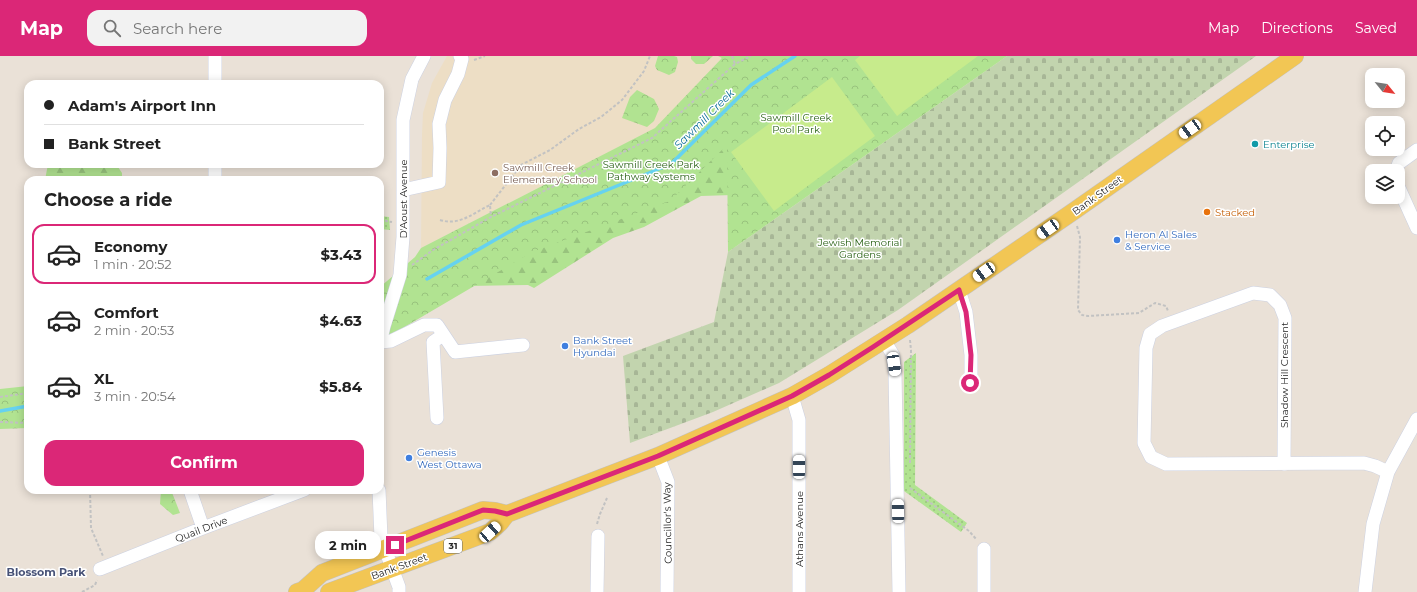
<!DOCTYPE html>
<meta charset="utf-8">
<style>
:root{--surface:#fff;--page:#f2f2f2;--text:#222;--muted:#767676;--line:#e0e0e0;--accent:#db2777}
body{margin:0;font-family:Montserrat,sans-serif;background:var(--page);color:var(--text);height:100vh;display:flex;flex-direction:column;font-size:15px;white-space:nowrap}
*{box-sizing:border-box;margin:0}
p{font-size:13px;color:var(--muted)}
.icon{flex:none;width:22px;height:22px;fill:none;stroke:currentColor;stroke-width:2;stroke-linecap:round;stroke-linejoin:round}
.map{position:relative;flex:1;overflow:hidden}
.panel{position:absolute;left:24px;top:120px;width:360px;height:318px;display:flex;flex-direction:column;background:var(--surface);border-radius:12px;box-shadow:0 2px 10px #0003}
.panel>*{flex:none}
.top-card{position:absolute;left:24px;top:24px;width:360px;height:88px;border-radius:12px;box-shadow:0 2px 10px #0003;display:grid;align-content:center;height:88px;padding:0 20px;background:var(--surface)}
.needle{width:26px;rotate:120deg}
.tools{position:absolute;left:1365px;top:12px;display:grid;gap:8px}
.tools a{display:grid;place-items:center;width:40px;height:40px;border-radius:8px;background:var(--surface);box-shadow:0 2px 10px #0003;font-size:20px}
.end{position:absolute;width:18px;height:18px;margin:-9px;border:5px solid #db2777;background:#fff;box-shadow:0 0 0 2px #fff}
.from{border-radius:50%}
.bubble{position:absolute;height:28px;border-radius:12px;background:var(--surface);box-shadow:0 2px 10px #0003;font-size:13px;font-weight:700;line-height:28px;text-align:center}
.car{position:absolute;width:12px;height:24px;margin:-12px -6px;border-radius:5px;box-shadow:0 0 3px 1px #0007;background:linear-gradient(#fff 24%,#345 0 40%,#fff 0 76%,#345 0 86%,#fff 0)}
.top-card b{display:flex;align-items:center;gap:14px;height:38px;font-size:15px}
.top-card b+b{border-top:1px solid var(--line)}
.top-card i{width:10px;height:10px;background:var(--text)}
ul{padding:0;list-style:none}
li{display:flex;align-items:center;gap:12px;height:60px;margin:0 8px 6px;padding:0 12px;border:2px solid transparent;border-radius:12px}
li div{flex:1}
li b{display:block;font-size:15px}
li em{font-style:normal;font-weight:700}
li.current{border-color:var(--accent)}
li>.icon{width:36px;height:36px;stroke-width:1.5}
h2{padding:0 20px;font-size:18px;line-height:48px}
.action{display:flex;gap:8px;margin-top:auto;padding:8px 20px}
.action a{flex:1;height:46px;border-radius:12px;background:var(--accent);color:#fff;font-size:16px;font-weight:700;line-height:46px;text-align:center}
header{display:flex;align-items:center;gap:24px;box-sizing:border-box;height:56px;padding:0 20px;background:var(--accent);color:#fff}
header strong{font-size:19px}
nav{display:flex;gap:22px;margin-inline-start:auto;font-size:14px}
.search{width:280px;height:36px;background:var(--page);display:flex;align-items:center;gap:10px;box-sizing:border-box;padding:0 14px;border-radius:12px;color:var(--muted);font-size:15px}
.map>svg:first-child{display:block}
</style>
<header>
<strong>Map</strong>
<div class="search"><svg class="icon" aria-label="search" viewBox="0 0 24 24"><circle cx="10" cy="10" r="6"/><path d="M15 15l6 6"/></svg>Search here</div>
<nav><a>Map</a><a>Directions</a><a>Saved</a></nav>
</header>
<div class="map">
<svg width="1417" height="536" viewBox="0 0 1417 536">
<defs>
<pattern id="grass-dots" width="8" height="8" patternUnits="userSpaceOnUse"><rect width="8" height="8" fill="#b1e391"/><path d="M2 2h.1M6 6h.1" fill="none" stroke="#98c37d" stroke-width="1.8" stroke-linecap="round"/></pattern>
<pattern id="forest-firs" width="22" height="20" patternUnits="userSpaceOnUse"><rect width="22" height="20" fill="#b1e391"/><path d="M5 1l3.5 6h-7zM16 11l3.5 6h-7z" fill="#98c37d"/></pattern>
<pattern id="cemetery-stones" width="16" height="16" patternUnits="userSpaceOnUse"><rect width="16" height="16" fill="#c2d4ae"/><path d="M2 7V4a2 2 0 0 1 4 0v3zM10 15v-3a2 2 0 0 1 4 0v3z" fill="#a7b696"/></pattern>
<pattern id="park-crowns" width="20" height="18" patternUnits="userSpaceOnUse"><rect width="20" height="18" fill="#b1e391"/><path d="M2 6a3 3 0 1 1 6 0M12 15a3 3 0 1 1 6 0" fill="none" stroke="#98c37d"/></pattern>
</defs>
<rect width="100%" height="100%" fill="#eae1d7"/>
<path fill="#eddec5" d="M447,0h274l1,2 -66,70 -235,120 1,-114 1,-21 9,-30z"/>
<path fill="url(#grass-dots)" d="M380,160l9,1 1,13 -10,-1z
M916,297l-1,132 52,38 -6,9 -57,-41v-129z"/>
<path fill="url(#forest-firs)" d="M691,0h22l-9,8h-8l-5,-5z
M718,0h141l-126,139 -32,1 -57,31 -31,11 -79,50 -6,-3 -60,1 204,-158 50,-70z
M48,108h68l6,9v7h-77z"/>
<path fill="url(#cemetery-stones)" d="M1007,0h249l-358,254 -119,73 -66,29 -83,31 -7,-87 91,-34 14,-70z"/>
<path fill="url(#park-crowns)" d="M658,0h16l3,1 1,5 -3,10 -6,3 -12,-5 -2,-4z
M721,0h286l-279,196 -1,-107 -57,56 -138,51 -136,80 -16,5v-50l35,-30 6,-9 234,-120 67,-70z
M637,34l17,9 5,10 -5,12 -7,6 -25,-9 8,-21z
M28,330v42l-28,1v-40z
M161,434h10l9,23 -7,2 -13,-11z"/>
<path fill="#c7eb8c" d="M860,0h118l-81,60 -42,-56z
M832,21l43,59 -101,75 -43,-59z"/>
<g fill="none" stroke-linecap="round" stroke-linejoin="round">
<path stroke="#66d2f0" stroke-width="3.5" d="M427,223l94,-54 150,-61 80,-79 44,-29
M0,355l28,-5"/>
<g stroke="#ccd1e1" stroke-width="14">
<path id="minor" d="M215,28v-28
M1396,115l3,-8 18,-13
M215,124v-16
M1398,130l19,42
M403,134l36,-8 1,-34 -1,-24 6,-24 13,-26 4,-15 -2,-3
M959,234l7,22 5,43v28
M884,284l9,15 2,18 4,219
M380,286l11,-1 33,-16h13l18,27 68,-7
M380,287l4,-17 16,-51 3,-38v-117l9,-41 12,-23
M792,340l7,24v172
M437,362l-4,-76 10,-7
M658,400l10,26 -1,110
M1284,408l1,-146 -5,-13 -10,-10 -17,-2 -91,33 -12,8 -4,14 -2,95 7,14 15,7 198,-1 11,3 13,6
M190,434l13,38
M379,434l2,48 18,49v5
M100,513l103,-41 101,-38
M597,536l1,-56
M984,536v-43
M1365,536l8,-68 15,-52 29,-53"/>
</g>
<g stroke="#c2c2c2" stroke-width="18">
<path id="major" d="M297,536l6,-2 19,-17 161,-63 12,1 12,3
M329,536l161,-60 10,-9 7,-9 151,-58 134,-60 37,-21 79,-50 51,-35 115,-79 221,-155"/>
</g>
<path stroke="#c2c2c2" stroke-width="2" stroke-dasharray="3 2" stroke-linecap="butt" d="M732,0l3,8
M474,4l11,-4
M490,149l31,-40 29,-15 29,-21 22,-12 21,-17 22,-29 6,-15
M380,164l12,2
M440,164c20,6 33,-7 50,-15l1,12
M1077,170l3,11 -2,73 4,5 6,1 51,-3 16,-10 11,3 2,5
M412,209l21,-15 58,-33 161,-79 83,-74 16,-8
M910,284l1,10 -1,113
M0,341l28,-4
M0,366l28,1
M910,432l59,43 8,9
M90,434l1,38 12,28
M597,468l3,-10 7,-16
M82,536l13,-7 2,-5"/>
<use href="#minor" stroke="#fff" stroke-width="13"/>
<use href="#major" stroke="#f2c654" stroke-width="17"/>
</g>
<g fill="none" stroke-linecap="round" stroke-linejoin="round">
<path stroke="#db2777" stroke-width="5" d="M395,489l88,-35 12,1 12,3 151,-58 134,-60 37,-21 44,-28 86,-57 7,22 5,43 -1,28"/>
</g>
<circle fill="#0f9aa8" stroke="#fff" stroke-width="1.5" cx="1255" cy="88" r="4"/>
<circle fill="#8d6e63" stroke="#fff" stroke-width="1.5" cx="495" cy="117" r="4"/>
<circle fill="#e8710a" stroke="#fff" stroke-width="1.5" cx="1207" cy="156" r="4"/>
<g fill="#3f7fe0" stroke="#fff" stroke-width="1.5">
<circle cx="1117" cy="184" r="4"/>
<circle cx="565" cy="290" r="4"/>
<circle cx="409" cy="402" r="4"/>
</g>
<g text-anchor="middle" stroke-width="3" stroke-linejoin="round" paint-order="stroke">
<rect fill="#fff" stroke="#676767" stroke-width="1" x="444" y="483" width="18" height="14" rx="3"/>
<g font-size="9" font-weight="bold" fill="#262626">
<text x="453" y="493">31</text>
</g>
<g font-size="10" fill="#2b6317" stroke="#fff">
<text x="796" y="65">Sawmill Creek<tspan x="796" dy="12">Pool Park</tspan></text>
<text x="651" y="112">Sawmill Creek Park<tspan x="651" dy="12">Pathway Systems</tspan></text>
<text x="860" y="190">Jewish Memorial<tspan x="860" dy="12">Gardens</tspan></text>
</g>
<g font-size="10" fill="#0d838f" stroke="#fff" text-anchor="start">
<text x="1263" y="92">Enterprise</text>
</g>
<g font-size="10" fill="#785e54" stroke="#fff" text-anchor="start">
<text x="503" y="115">Sawmill Creek<tspan x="503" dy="12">Elementary School</tspan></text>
</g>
<g font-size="10" fill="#262626" stroke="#fff">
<text transform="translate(1097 139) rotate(-36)" y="4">Bank Street</text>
<text transform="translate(403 143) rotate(-90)" y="4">D'Aoust Avenue</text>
<text transform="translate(1284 319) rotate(-90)" y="4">Shadow Hill Crescent</text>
<text transform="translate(667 467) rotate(-91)" y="4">Councillor's Way</text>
<text transform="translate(201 473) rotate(-21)" y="4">Quail Drive</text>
<text transform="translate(799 473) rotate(-90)" y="4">Athans Avenue</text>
<text transform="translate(399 510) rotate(-20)" y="4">Bank Street</text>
</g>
<g font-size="10" fill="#c56008" stroke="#fff" text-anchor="start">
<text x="1215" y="160">Stacked</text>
</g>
<g font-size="10" fill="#366cbe" stroke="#fff" text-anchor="start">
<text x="1125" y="182">Heron Al Sales<tspan x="1125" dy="12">&amp; Service</tspan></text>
<text x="573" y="288">Bank Street<tspan x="573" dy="12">Hyundai</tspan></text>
<text x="417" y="400">Genesis<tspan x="417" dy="12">West Ottawa</tspan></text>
</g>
<g font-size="11" font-style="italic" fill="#0a6d97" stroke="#fff">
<text transform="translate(704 63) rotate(-45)" y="4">Sawmill Creek</text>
</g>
<g font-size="11" font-weight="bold" fill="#475277" stroke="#fff">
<text x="46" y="520">Blossom Park</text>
</g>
</g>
</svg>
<div class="tools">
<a><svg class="needle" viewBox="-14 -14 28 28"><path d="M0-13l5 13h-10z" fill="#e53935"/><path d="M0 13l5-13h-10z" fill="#767676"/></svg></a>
<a><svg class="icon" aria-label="locate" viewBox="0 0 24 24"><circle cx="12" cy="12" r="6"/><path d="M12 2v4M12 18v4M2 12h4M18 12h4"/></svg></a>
<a><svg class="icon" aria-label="layers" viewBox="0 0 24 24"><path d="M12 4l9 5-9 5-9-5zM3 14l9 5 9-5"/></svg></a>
</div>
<i class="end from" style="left:970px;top:327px"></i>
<i class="end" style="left:395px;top:489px"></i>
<div class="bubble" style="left:315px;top:475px;width:66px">2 min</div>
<i class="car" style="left:1190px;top:73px;rotate:235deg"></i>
<i class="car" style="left:1048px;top:173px;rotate:235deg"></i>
<i class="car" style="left:984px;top:216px;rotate:235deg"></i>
<i class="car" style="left:894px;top:308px;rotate:172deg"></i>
<i class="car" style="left:799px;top:411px;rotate:0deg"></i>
<i class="car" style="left:898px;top:455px;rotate:359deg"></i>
<i class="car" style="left:490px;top:476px;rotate:48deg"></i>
<div class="top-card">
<b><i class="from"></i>Adam's Airport Inn</b>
<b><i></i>Bank Street</b>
</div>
<section class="panel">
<h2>Choose a ride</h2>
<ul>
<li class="current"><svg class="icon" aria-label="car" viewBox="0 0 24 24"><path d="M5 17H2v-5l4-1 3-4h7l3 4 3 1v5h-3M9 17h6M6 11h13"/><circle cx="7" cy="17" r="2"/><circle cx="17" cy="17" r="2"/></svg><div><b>Economy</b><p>1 min · 20:52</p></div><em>$3.43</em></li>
<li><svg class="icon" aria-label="car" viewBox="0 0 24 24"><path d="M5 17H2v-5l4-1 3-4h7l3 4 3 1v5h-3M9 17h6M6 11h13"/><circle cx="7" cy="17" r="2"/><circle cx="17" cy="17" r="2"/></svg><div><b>Comfort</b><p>2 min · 20:53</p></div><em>$4.63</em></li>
<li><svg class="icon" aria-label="car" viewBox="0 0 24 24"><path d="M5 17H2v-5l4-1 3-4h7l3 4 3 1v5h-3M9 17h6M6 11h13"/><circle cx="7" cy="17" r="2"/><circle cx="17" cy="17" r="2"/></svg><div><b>XL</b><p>3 min · 20:54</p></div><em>$5.84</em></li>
</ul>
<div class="action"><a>Confirm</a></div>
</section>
</div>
